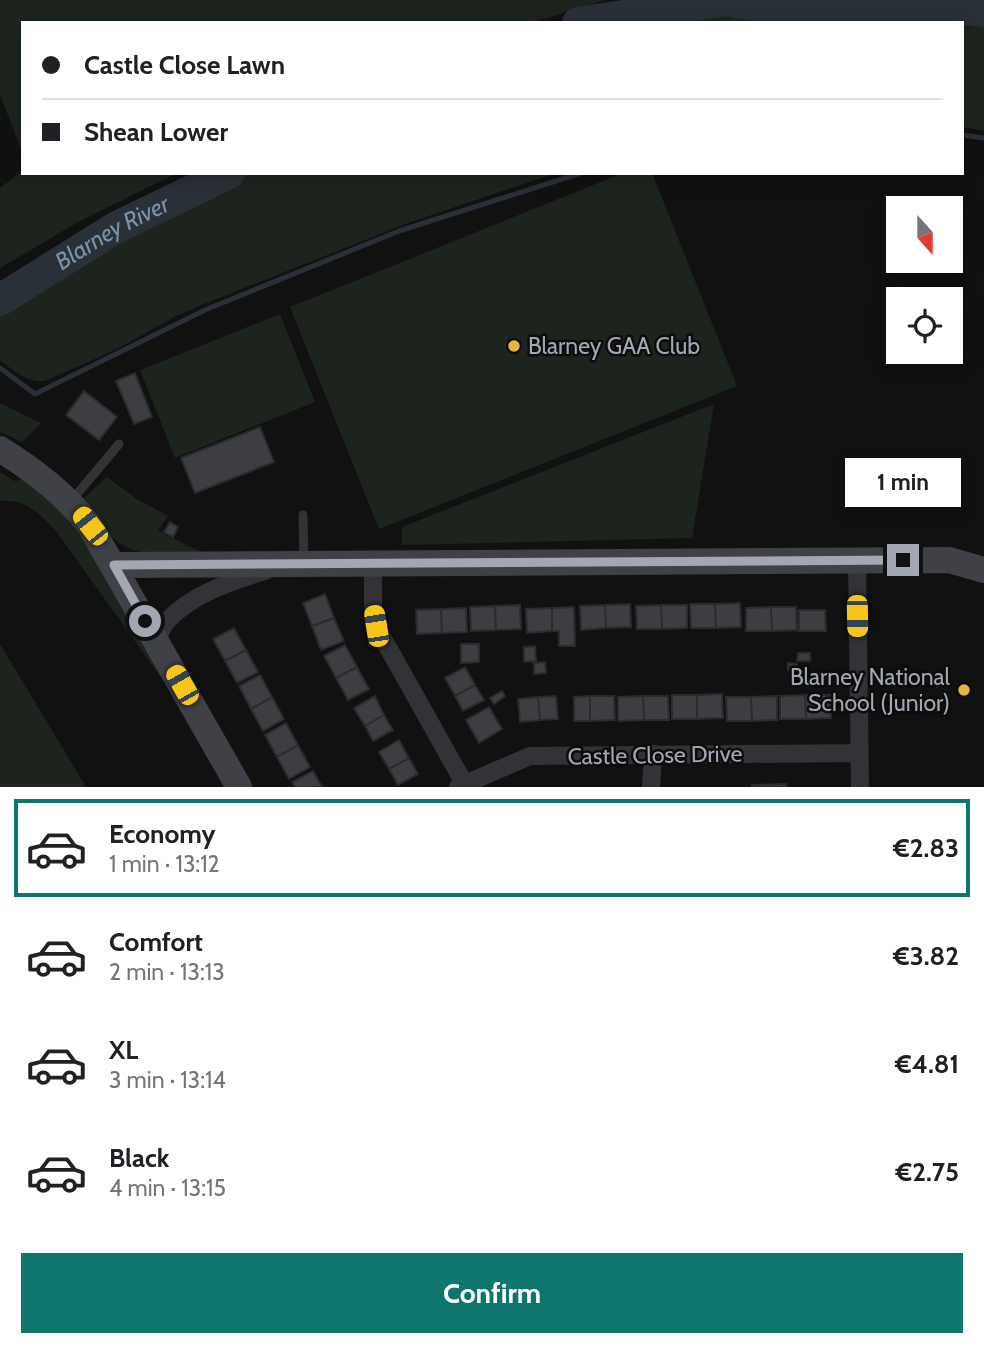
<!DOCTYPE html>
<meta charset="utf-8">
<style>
:root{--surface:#fff;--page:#f6f6f6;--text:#202124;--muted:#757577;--line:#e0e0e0;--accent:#0f766e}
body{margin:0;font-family:Cabin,sans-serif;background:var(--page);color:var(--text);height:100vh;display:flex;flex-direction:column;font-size:26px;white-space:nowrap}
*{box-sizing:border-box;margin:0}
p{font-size:23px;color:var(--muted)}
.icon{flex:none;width:38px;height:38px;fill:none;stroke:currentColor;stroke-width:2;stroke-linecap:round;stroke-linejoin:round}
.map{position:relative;height:787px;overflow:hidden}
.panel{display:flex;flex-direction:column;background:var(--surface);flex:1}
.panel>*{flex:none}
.guide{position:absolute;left:21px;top:21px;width:943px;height:154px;border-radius:0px;box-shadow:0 4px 18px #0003;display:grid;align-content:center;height:154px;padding:0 21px;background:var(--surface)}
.needle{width:46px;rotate:159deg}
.controls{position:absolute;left:886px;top:196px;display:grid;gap:14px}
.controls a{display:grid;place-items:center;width:77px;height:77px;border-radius:0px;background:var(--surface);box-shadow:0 4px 18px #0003;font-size:35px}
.end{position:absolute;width:32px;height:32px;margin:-16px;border:9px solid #a3a7b2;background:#111;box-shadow:0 0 0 4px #111}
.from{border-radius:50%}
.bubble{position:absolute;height:49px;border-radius:0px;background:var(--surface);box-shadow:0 4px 18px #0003;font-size:23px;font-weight:700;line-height:49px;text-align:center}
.car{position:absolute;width:21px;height:42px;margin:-21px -10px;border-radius:9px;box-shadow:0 0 5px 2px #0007;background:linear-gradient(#f5c518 24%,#345 0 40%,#f5c518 0 76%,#345 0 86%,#f5c518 0)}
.guide b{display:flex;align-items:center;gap:24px;height:66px;font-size:26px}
.guide b+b{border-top:2px solid var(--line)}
.guide i{width:18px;height:18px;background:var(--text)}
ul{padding:12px 0 0;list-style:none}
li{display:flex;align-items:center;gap:21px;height:98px;margin:0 14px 10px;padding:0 7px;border:4px solid transparent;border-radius:0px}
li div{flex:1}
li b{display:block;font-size:26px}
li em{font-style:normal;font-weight:700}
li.selected{border-color:var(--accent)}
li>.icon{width:63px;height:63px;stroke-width:1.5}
.primary-button{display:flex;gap:14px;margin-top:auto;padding:14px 21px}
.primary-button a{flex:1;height:80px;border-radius:0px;background:var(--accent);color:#fff;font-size:28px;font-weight:700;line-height:80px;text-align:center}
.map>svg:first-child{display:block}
</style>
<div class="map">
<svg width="984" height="787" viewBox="0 0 984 787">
<rect width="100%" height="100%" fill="#111112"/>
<path fill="#1d241e" d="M0,0h605l-74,23h-508v131l-23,-59z
M758,0h226v8l-53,-5 -96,3z
M716,13c89,2 179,-4 268,4v114l-21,-4 -1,-104h-310l31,-7z
M23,170v3h154l-99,49 -78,46v-80z
M242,173h314l-148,50 -204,81 -28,12 -61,34 -70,31c-17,3 -32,-11 -45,-21v-52c50,-32 102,-63 155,-91 29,-15 59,-27 87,-44z
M623,173h29l85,213 -358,143 -89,-222z
M280,314l35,88 -140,56 -35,-88z
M0,403l41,20 -19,19 -22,-10z
M714,404l-22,134 -290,7v-18z
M0,472l14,9 9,-2 42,34 25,35 76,130 -6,-2 -104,-145c-16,-17 -31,-33 -56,-30z
M107,477l30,22 31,17 -10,15 43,21c-67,2 -81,8 -117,-54z
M0,644l86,143h-86z"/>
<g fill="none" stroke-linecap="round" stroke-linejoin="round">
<path stroke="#2a3037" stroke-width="5" d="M962,135l22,3
M0,368l35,26 170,-84 194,-79 182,-58"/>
<g stroke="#2a3037" stroke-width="32">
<path d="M578,23l149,-23c63,14 129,6 193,5 21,0 43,4 64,6"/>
<path id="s1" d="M0,300l115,-72 114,-55"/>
</g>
</g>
<path fill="#3d3e42" stroke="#2b2b2e" stroke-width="2" d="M135,373l17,44 -18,7 -18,-43z
M84,391l33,26 -18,23 -33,-25z
M260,427l14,35 -79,31 -14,-35z
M170,522l8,5 -5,10 -9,-5z
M325,594l9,24 -22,8 -9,-23z
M740,603l1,24 -25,1 -1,-24z
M630,604l1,23 -25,1 -1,-23z
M690,604h25l1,24h-25z
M520,605l1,24 -25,1 -1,-24z
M605,605l1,23 -25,2 -1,-24z
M661,605l1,24h-25l-1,-23z
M661,605h26v23l-25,1z
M495,606l1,24 -25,1 -1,-24z
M574,607l1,39h-16v-15h-7v-23z
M771,607h25l1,23 -25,1z
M771,607l1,24h-26v-23z
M466,608l1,24 -25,1 -1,-24z
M552,608v23l-25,2 -1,-24z
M441,609l1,24 -25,1 -1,-24z
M799,610h26l1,21h-27z
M334,618l10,23 -23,9 -9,-24z
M234,628l12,22 -21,11 -12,-22z
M461,644h18v18l-18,1z
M345,645l12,22 -21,11 -12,-22z
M535,646l1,15 -12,1v-15z
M246,650l12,22 -21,11 -12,-22z
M798,653h12v8h-13z
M545,662l1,11 -12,1v-11z
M788,663l9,1v6h-9z
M357,667l12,22 -21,11 -12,-22z
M465,667l10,18 -20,11 -10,-18z
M260,675l12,22 -21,12 -12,-23z
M475,685l9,15 -21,11 -8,-15z
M502,691l3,5 -11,8 -4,-6z
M722,694l1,24 -26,1v-24z
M672,695h25v24h-25z
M805,695l1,24h-26v-23z
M805,695h25l1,23 -25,1z
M375,696l9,19 -19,11 -11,-18z
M556,696l2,23 -18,1 -2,-23z
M590,696v25h-16v-24z
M590,696h24l1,24 -25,1z
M643,696l1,24 -26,1v-24z
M643,696h25l1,24h-25z
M777,696v24l-25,1 -1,-24z
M272,697l12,22 -21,12 -12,-22z
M538,697l2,23 -20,2 -2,-23z
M726,697h25l1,24h-25z
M489,707l13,22 -23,14 -13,-23z
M384,715l9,15 -20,11 -8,-15z
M286,723l12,22 -21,12 -12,-22z
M399,740l10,18 -20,11 -10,-17z
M298,745l12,22 -21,12 -12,-22z
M409,758l9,16 -20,11 -9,-16z
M313,771l9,16h-27l-3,-5z
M786,784v3h-34v-2z"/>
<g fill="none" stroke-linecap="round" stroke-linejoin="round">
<path stroke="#323237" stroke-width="9" d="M72,500l47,-56
M303,515l1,48"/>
<path stroke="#323237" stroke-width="18" d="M857,560l3,227
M373,564v42l3,20 88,157
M156,640c4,-6 7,-14 11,-19 25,-27 65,-40 98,-50
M458,787l72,-31 329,-3
M651,787l2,-33"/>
<path stroke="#404147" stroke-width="26" d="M0,449c35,22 65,45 90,77l149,261
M114,565l835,-5 35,10"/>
</g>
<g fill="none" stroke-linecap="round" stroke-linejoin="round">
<path stroke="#a3a7b2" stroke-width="9" d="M145,621l-31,-56 789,-5"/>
</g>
<g fill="#e5b536" stroke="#0c0c0d" stroke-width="2.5">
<circle cx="514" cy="346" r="7"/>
<circle cx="964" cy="690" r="7"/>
</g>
<g text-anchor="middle" stroke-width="5" stroke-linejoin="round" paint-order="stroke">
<g font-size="23" fill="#a3a7b2" stroke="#0c0c0d" text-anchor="start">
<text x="528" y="354">Blarney GAA Club</text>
<text x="950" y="685" text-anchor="end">Blarney National<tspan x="950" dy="26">School (Junior)</tspan></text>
</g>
<g font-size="23" fill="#a3a7b2" stroke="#0c0c0d">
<text transform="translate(655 755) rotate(-1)" y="8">Castle Close Drive</text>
</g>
<g font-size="24" font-style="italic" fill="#7b92ab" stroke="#0c0c0d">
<text dy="8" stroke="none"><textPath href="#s1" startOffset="131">Blarney River</textPath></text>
</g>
</g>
</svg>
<div class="controls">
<a><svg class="needle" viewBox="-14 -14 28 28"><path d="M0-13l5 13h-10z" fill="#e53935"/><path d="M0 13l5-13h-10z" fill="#757577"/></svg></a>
<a><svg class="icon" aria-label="locate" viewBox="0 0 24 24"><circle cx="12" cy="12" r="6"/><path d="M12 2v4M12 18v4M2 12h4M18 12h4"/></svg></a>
</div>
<i class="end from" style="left:145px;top:621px"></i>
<i class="end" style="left:903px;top:560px"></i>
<div class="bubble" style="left:845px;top:458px;width:116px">1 min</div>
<i class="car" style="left:90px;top:526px;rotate:322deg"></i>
<i class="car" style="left:857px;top:616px;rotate:179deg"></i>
<i class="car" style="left:376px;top:626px;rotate:351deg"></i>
<i class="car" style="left:182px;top:685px;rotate:330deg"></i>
<div class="guide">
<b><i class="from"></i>Castle Close Lawn</b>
<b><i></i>Shean Lower</b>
</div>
</div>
<section class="panel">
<ul>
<li class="selected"><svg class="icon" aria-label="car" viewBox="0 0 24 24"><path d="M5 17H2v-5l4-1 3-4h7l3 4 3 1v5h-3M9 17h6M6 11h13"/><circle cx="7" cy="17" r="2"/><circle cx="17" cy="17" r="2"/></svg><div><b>Economy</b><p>1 min · 13:12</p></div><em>€2.83</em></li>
<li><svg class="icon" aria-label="car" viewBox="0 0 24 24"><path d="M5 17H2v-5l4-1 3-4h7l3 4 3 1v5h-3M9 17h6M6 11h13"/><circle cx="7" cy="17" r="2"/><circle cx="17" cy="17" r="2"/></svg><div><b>Comfort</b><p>2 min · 13:13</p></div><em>€3.82</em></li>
<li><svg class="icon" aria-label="car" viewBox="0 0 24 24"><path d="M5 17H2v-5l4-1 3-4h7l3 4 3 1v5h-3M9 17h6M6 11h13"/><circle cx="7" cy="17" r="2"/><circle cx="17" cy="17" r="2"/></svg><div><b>XL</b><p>3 min · 13:14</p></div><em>€4.81</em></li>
<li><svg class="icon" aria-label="car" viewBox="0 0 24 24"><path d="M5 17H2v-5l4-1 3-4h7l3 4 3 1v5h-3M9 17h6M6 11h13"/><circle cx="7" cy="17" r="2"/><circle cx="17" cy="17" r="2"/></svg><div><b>Black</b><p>4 min · 13:15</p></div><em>€2.75</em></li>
</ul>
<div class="primary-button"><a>Confirm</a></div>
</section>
